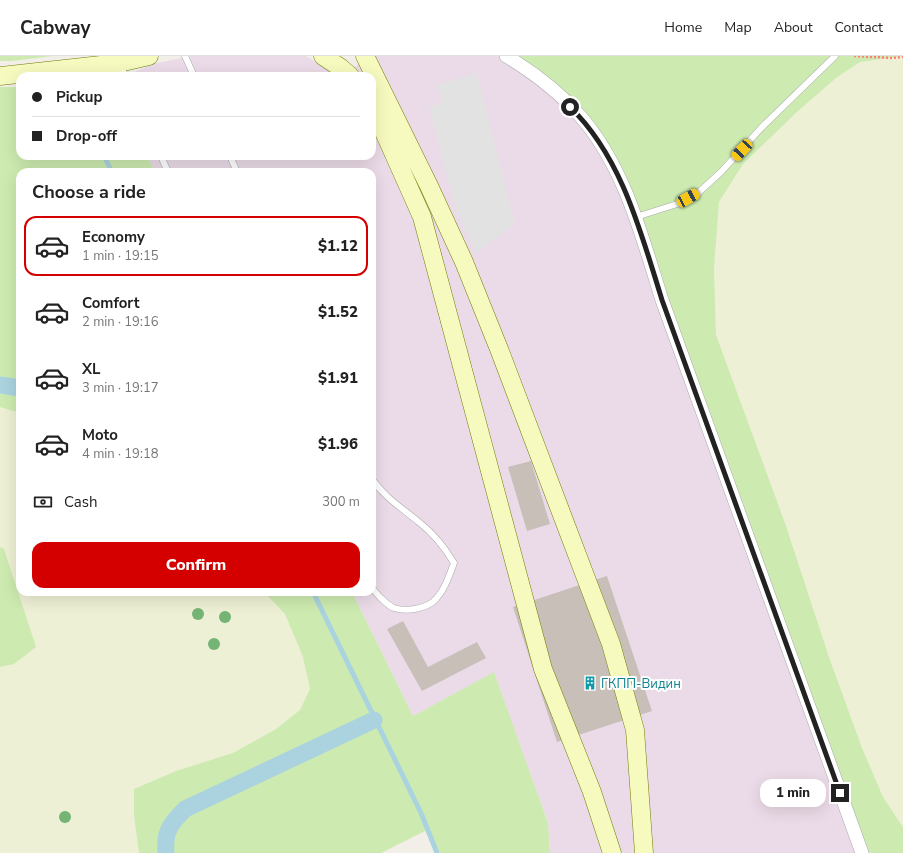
<!DOCTYPE html>
<meta charset="utf-8">
<style>
:root{--surface:#fff;--page:#f2f2f2;--text:#222;--muted:#767676;--line:#e0e0e0;--accent:#d40000}
body{margin:0;font-family:"Nunito Sans",sans-serif;background:var(--page);color:var(--text);height:100vh;display:flex;flex-direction:column;font-size:15px;white-space:nowrap}
*{box-sizing:border-box;margin:0}
p{font-size:13px;color:var(--muted)}
.icon{flex:none;width:22px;height:22px;fill:none;stroke:currentColor;stroke-width:2;stroke-linecap:round;stroke-linejoin:round}
.map{position:relative;flex:1;overflow:hidden}
.drawer{position:absolute;left:16px;top:112px;width:360px;height:428px;display:flex;flex-direction:column;background:var(--surface);border-radius:12px;box-shadow:0 4px 16px #0002}
.drawer>*{flex:none}
.guide{position:absolute;left:16px;top:16px;width:360px;height:88px;border-radius:12px;box-shadow:0 4px 16px #0002;display:grid;align-content:center;height:88px;padding:0 16px;background:var(--surface)}
.end{position:absolute;width:18px;height:18px;margin:-9px;border:5px solid #222;background:#fff;box-shadow:0 0 0 2px #fff}
.from{border-radius:50%}
.bubble{position:absolute;height:28px;border-radius:12px;background:var(--surface);box-shadow:0 4px 16px #0002;font-size:13px;font-weight:800;line-height:28px;text-align:center}
.car{position:absolute;width:12px;height:24px;margin:-12px -6px;border-radius:5px;box-shadow:0 0 3px 1px #0007;background:linear-gradient(#f5c518 24%,#345 0 40%,#f5c518 0 76%,#345 0 86%,#f5c518 0)}
.guide b{display:flex;align-items:center;gap:14px;height:38px;font-size:15px}
.guide b+b{border-top:1px solid var(--line)}
.guide i{width:10px;height:10px;background:var(--text)}
ul{padding:0;list-style:none}
li{display:flex;align-items:center;gap:12px;height:60px;margin:0 8px 6px;padding:0 8px;border:2px solid transparent;border-radius:12px}
li div{flex:1}
li b{display:block;font-size:15px}
li em{font-style:normal;font-weight:800}
li.current{border-color:var(--accent)}
li>.icon{width:36px;height:36px;stroke-width:1.5}
h2{padding:0 16px;font-size:18px;line-height:48px}
.pay{display:flex;align-items:center;gap:10px;height:44px;padding:0 16px;font-size:15px}
.pay p{margin-inline-start:auto}
.cta{display:flex;gap:8px;margin-top:auto;padding:8px 16px}
.cta a{flex:1;height:46px;border-radius:12px;background:var(--accent);color:#fff;font-size:16px;font-weight:800;line-height:46px;text-align:center}
header{display:flex;align-items:center;gap:24px;box-sizing:border-box;height:56px;padding:0 20px;background:var(--surface);border-bottom:1px solid var(--line)}
header strong{font-size:19px}
nav{display:flex;gap:22px;margin-inline-start:auto;font-size:14px}
.map>svg:first-child{display:block}
</style>
<header>
<strong>Cabway</strong>
<nav><a>Home</a><a>Map</a><a>About</a><a>Contact</a></nav>
</header>
<div class="map">
<svg width="903" height="797" viewBox="0 0 903 797">
<rect width="100%" height="100%" fill="#f2efe9"/>
<path fill="#ebdbe8" d="M191,0h115l22,13 7,7h-208l25,-12z
M365,0h141l75,61 36,58 245,678h-312l-2,-30 -54,-150 -81,43 -61,-124h20v-420h-217l-8,-16h225v-80h-30l24,-17z"/>
<path fill="#eef0d5" d="M903,1v770l-20,-30 -21,-49 -33,-91 -44,-134 -69,-188 -2,-67 5,-66 24,-38 55,-53 38,-33 24,-16z
M0,351l20,6v179h244l21,22 18,43 7,32 -10,21 -24,19 -43,24 -57,18 -42,18v27l5,37h-139z"/>
<path fill="#cdebb0" d="M0,0h53l-41,5h-12z
M506,0h397l-43,6 -24,16 -38,33 -55,53 -24,38 -5,66 2,67 69,188 44,134 33,91 21,49 20,30v26h-41l-226,-636 -55,-100z
M0,31h20v69h127l8,16h-135v241l-20,-6z
M0,491l4,2 32,98 -22,17 -14,3z
M264,536h88l61,124 81,-44 54,151 2,30h-113l-10,-23 -46,23h-242l-5,-37v-27l42,-18 57,-18 43,-24 24,-19 10,-21 -7,-32 -18,-43z"/>
<path fill="#e2e2e2" d="M477,17l38,151 -39,29 -20,-43 -27,-102 14,-7 -8,-15z"/>
<g fill="none" stroke-linecap="round" stroke-linejoin="round">
<path stroke="#aad3df" stroke-width="5" d="M104,100l8,16
M313,536l108,221 16,40"/>
<path stroke="#aad3df" stroke-width="17" d="M0,329l20,3
M166,797c-2,-21 4,-29 19,-44l189,-89"/>
</g>
<path fill="#c7bfb8" d="M531,405l19,63 -23,7 -19,-64z
M607,520l45,135 -95,31 -44,-135z
M403,565l25,46 49,-25 9,16 -64,33 -35,-62z"/>
<g fill="none" stroke-linecap="round" stroke-linejoin="round">
<g stroke="#a9a9a9" stroke-width="7">
<path id="lane" d="M185,0l9,20
M120,8l5,12
M161,100l7,16
M230,100l7,16
M636,161l41,-13 22,-12 22,-20 41,-45 73,-71
M372,423c13,19 30,29 48,44 14,11 25,25 34,40 -5,13 -9,26 -18,36 -9,10 -30,13 -42,9 -6,-2 -19,-15 -22,-21"/>
</g>
<g stroke="#a9a9a9" stroke-width="14">
<path id="street" d="M506,0c27,16 54,37 75,61 44,51 61,120 81,183l200,553"/>
</g>
<g stroke="#707d05" stroke-width="19">
<path id="secondary" d="M323,0l18,12 9,8
M365,0l64,130 35,76 35,87 112,295 24,86 9,123
M0,20l119,-13 30,-7
M372,49l50,112 121,452 49,123 20,61"/>
</g>
<path stroke="#fa8072" stroke-width="2.5" stroke-dasharray="2 2" stroke-linecap="butt" d="M854,0l38,2 11,-1"/>
<use href="#lane" stroke="#fff" stroke-width="6"/>
<use href="#street" stroke="#fff" stroke-width="13"/>
<use href="#secondary" stroke="#f7fabf" stroke-width="18"/>
</g>
<g fill="#74b475">
<circle cx="198" cy="558" r="6"/>
<circle cx="225" cy="561" r="6"/>
<circle cx="214" cy="588" r="6"/>
<circle cx="65" cy="761" r="6"/>
</g>
<g fill="none" stroke-linecap="round" stroke-linejoin="round">
<path stroke="#222" stroke-width="5" d="M570,51c52,50 71,126 92,193l178,493"/>
</g>
<defs>
<g id="building-bare" transform="scale(1.08)"><path d="M-4-6H4V6H1V3H-1V6H-4ZM-2.5-4.3h1.7v1.8h-1.7ZM.8-4.3h1.7v1.8H.8ZM-2.5-1h1.7V.8h-1.7ZM.8-1h1.7V.8H.8Z" fill="#0f9aa8" stroke="#fff" stroke-width="2.5" paint-order="stroke"/></g>
</defs>
<g fill-rule="evenodd">
<use href="#building-bare" x="590" y="627"/>
</g>
<g text-anchor="middle" stroke-width="4" stroke-linejoin="round" paint-order="stroke">
<g font-size="13" fill="#0d838f" stroke="#fff" text-anchor="start">
<text x="601" y="632">ГКПП-Видин</text>
</g>
</g>
</svg>
<i class="end from" style="left:570px;top:51px"></i>
<i class="end" style="left:840px;top:737px"></i>
<div class="bubble" style="left:760px;top:723px;width:66px">1 min</div>
<i class="car" style="left:742px;top:94px;rotate:223deg"></i>
<i class="car" style="left:688px;top:142px;rotate:61deg"></i>
<div class="guide">
<b><i class="from"></i>Pickup</b>
<b><i></i>Drop-off</b>
</div>
<section class="drawer">
<h2>Choose a ride</h2>
<ul>
<li class="current"><svg class="icon" aria-label="car" viewBox="0 0 24 24"><path d="M5 17H2v-5l4-1 3-4h7l3 4 3 1v5h-3M9 17h6M6 11h13"/><circle cx="7" cy="17" r="2"/><circle cx="17" cy="17" r="2"/></svg><div><b>Economy</b><p>1 min · 19:15</p></div><em>$1.12</em></li>
<li><svg class="icon" aria-label="car" viewBox="0 0 24 24"><path d="M5 17H2v-5l4-1 3-4h7l3 4 3 1v5h-3M9 17h6M6 11h13"/><circle cx="7" cy="17" r="2"/><circle cx="17" cy="17" r="2"/></svg><div><b>Comfort</b><p>2 min · 19:16</p></div><em>$1.52</em></li>
<li><svg class="icon" aria-label="car" viewBox="0 0 24 24"><path d="M5 17H2v-5l4-1 3-4h7l3 4 3 1v5h-3M9 17h6M6 11h13"/><circle cx="7" cy="17" r="2"/><circle cx="17" cy="17" r="2"/></svg><div><b>XL</b><p>3 min · 19:17</p></div><em>$1.91</em></li>
<li><svg class="icon" aria-label="car" viewBox="0 0 24 24"><path d="M5 17H2v-5l4-1 3-4h7l3 4 3 1v5h-3M9 17h6M6 11h13"/><circle cx="7" cy="17" r="2"/><circle cx="17" cy="17" r="2"/></svg><div><b>Moto</b><p>4 min · 19:18</p></div><em>$1.96</em></li>
</ul>
<div class="pay"><svg class="icon" aria-label="cash" viewBox="0 0 24 24"><path d="M3 7h18v10H3z"/><circle cx="12" cy="12" r="2"/></svg>Cash<p>300 m</p></div>
<div class="cta"><a>Confirm</a></div>
</section>
</div>
